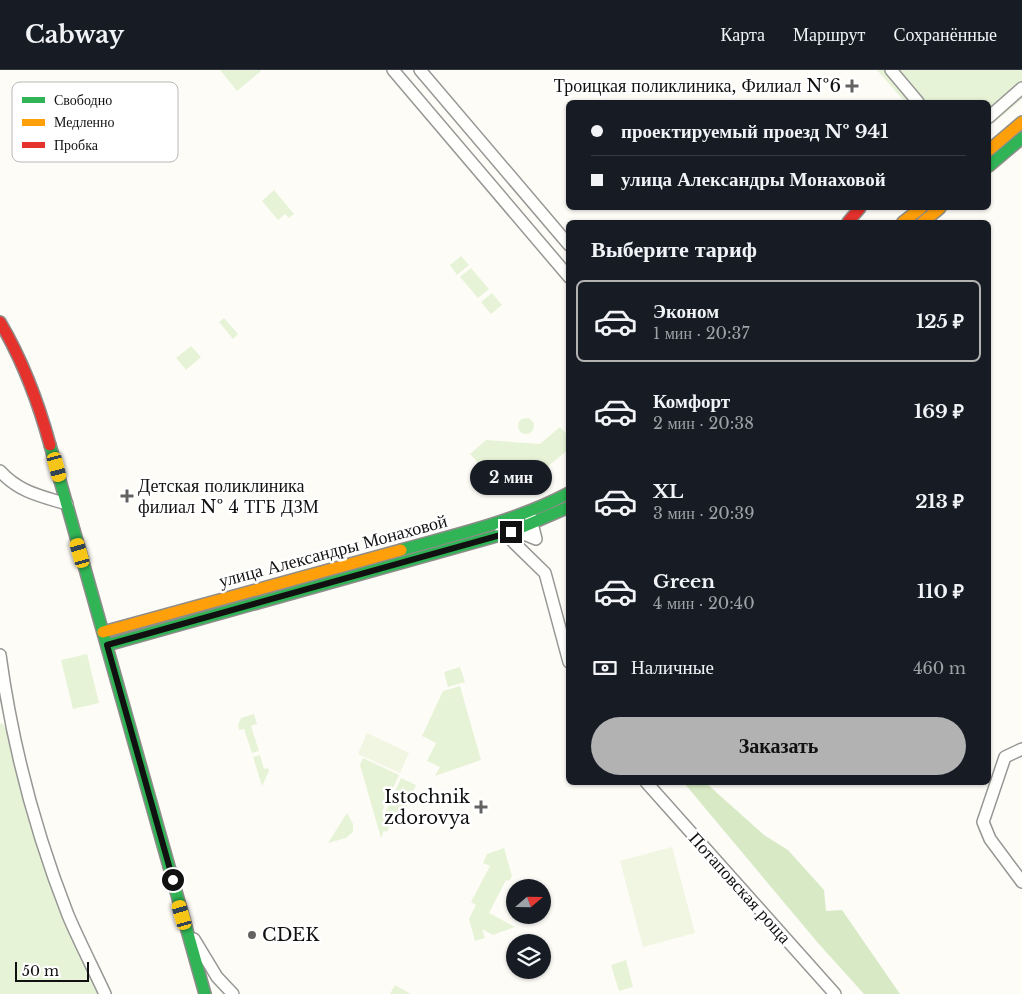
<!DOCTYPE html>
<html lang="ru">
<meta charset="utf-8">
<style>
:root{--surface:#171b24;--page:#242831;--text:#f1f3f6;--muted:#9ea1a6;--line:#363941;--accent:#b2b2b3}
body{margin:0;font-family:"Libre Baskerville",serif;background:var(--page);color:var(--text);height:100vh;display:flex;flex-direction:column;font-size:19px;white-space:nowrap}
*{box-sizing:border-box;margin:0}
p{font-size:16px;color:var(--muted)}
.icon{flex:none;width:28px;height:28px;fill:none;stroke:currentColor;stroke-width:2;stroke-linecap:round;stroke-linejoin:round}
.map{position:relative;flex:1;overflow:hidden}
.drawer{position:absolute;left:566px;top:150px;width:425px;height:565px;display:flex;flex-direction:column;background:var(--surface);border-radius:8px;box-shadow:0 1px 4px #0004}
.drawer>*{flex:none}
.top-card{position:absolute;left:566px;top:30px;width:425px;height:110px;border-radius:8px;box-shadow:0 1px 4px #0004;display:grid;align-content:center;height:110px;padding:0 25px;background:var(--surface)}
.needle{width:32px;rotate:70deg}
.controls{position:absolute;left:506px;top:809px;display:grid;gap:10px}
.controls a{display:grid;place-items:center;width:45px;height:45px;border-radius:50%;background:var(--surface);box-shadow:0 1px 4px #0004;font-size:25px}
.scale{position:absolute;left:15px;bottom:12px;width:74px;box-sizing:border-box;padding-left:5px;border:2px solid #111;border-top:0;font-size:14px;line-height:18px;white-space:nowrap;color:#111;-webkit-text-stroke:4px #fff;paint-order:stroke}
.end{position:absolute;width:22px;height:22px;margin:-11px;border:6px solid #111;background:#fff;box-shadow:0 0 0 2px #fff}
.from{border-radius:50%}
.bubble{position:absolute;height:35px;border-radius:18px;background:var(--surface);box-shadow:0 1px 4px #0004;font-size:16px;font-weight:700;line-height:35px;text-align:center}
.car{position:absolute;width:15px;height:30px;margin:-15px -8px;border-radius:6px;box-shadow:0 0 4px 1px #0007;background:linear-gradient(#f5c518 24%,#345 0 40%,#f5c518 0 76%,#345 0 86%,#f5c518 0)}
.top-card b{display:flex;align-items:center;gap:18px;height:48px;font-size:19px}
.top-card b+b{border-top:1px solid var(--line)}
.top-card i{width:12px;height:12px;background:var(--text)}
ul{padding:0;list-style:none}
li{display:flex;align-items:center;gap:15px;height:82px;margin:0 10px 8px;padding:0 15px;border:2px solid transparent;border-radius:8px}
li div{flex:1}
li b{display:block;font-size:19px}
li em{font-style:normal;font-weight:700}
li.active{border-color:var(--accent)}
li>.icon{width:45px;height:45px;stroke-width:1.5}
h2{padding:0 25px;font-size:22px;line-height:60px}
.pay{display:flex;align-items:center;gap:12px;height:55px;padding:0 25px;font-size:19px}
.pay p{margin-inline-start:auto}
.primary-button{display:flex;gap:10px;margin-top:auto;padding:10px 25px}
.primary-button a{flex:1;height:58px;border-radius:30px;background:var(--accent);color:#111;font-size:20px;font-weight:700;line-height:58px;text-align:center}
header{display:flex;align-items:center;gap:30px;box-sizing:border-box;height:70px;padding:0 25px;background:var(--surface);border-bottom:1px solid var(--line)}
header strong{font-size:24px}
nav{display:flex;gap:28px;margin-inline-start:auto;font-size:18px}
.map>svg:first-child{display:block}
</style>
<header>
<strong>Cabway</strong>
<nav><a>Карта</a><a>Маршрут</a><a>Сохранённые</a></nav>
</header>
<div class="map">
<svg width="1022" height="924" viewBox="0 0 1022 924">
<rect width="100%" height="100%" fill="#fdfcf7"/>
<path fill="#e7f3d7" d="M220,0h40l1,1 -24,20z
M877,0h145v29l-33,28v-25h-84z
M274,120l20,24 -5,4 -4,-4 -7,6 -16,-19z
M461,186l8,9 -12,10 -7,-10z
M471,198l18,21 -11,9 -18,-21z
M492,223l10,12 -11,9 -10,-12z
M224,248l14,16 -5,5 -14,-17z
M191,276l10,11 -15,13 -10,-12z
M518 356a8 8 0 1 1 16 0a8 8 0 1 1-16 0Z
M560,357l9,10v12l-27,22 -32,-2 -12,10 -4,1 -24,-26 16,-14 54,4z
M87,584l12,49 -26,6 -12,-49z
M460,597l5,15 -17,5 -4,-15z
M460,616l21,74 -46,16 5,-9 -13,-6 9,-18 -14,-7 21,-45z
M254,644l3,10 -6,2 8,25 -7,2 -8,-24 -5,1 -1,-5 3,-7z
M2,653l7,9 60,198 29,64h-98v-270z
M260,685l4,14 4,-1 1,3 -7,15 -9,-29z
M363,688l36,17 -17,37 11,6 -6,14 -3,-1 -3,7 -21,-73z
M401,708l15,7 -15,35 -16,-7z
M347,743l6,11v8l-7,6 -18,5z
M504,778l8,28 -3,5 -3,-1 -17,33 26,14 -22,8 -11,-6 3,9 -10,3 -6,-22 7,-14 -5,-3 19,-36 -7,-3 4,-9z
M626,890l7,27 -14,4 -8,-26z
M395,915l16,9h-21z"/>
<path fill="#d8eac5" d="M684,713h22l58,52 24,15 36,40 2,21 16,-1 58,84h-36l-46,-51z"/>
<path fill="#f0f6e1" d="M367,663l42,20 -9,20 -42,-19z
M672,777l23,86 -52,14 -23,-86z"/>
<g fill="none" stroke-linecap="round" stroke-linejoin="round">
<g stroke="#979795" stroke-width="14">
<path id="street" d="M393,0l176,207
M420,0l149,175
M891,0l27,32
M989,47l33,-29
M0,401c19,21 40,25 67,33
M511,459l25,10 -6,-24
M501,460l44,43 24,89
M0,585c12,88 35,176 68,260 11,26 25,53 37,79
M1022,679l-17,8 -22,65 7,17 32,43
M646,712l189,212
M194,869l23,38 16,17"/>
</g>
<g stroke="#8e8d8b" stroke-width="14">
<path id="fast" d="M989,96l33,-28
M50,375l155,549
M401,480c57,-16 115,-29 168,-57
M107,575l404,-113 58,-25"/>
</g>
<g stroke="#8e8d8b" stroke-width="14">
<path id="slow" d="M989,80l33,-28
M903,152l18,-14
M923,152l17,-14
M103,562l298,-82"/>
</g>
<g stroke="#8e8d8b" stroke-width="14">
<path id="jam" d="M848,152l12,-14
M0,252c23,39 38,79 50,123"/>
</g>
<use href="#street" stroke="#fffffe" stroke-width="11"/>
<use href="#fast" stroke="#30b455" stroke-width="11"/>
<use href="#slow" stroke="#ff9f0a" stroke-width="11"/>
<use href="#jam" stroke="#e5322d" stroke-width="11"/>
</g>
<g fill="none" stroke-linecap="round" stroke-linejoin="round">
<path stroke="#111" stroke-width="6" d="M173,810l-66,-235 404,-113"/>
</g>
<g fill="#646362" stroke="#fff" stroke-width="2">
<path d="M849.5 8.5h5v5h5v5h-5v5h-5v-5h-5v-5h5z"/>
<path d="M124.5 418.5h5v5h5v5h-5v5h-5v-5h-5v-5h5z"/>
<path d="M478.5 729.5h5v5h5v5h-5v5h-5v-5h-5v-5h5z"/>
<circle cx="252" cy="865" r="5"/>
</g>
<g text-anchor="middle" stroke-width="5" stroke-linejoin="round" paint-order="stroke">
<g font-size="18" fill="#111" stroke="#fff" text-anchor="end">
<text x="841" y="22">Троицкая поликлиника, Филиал №6</text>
<text x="138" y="422" text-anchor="start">Детская поликлиника<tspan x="138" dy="21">филиал № 4 ТГБ ДЗМ</tspan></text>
<text x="470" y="733">Istochnik<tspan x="470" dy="21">zdorovya</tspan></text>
<text x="262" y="871" text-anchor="start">CDEK</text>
</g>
<g font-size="18" fill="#111" stroke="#fff">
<text transform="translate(333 481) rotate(-15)" y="6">улица Александры Монаховой</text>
<text transform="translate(740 818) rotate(48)" y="6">Потаповская роща</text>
</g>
</g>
<rect x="12" y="12" width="166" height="80" rx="8" fill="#fff" stroke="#b8b8b8" stroke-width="1"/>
<rect x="22" y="27" width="23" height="6" fill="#30b455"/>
<rect x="22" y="49" width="23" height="7" fill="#ff9f0a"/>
<rect x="22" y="72" width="23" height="6" fill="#e5322d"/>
<g font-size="14" fill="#111">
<text x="54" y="35">Свободно</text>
<text x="54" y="57">Медленно</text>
<text x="54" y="80">Пробка</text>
</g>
</svg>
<div class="controls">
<a><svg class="needle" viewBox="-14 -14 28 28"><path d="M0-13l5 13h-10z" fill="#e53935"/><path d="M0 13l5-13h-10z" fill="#9ea1a6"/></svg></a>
<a><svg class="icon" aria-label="layers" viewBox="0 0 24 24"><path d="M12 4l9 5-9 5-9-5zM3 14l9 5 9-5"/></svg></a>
</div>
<div class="scale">50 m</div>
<i class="end from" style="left:173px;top:810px"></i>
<i class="end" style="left:511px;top:462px"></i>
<div class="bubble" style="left:470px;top:390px;width:82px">2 мин</div>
<i class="car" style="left:57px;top:397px;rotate:165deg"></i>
<i class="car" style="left:80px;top:483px;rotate:344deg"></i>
<i class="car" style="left:182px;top:845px;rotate:344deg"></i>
<div class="top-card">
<b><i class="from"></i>проектируемый проезд № 941</b>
<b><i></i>улица Александры Монаховой</b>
</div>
<section class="drawer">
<h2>Выберите тариф</h2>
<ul>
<li class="active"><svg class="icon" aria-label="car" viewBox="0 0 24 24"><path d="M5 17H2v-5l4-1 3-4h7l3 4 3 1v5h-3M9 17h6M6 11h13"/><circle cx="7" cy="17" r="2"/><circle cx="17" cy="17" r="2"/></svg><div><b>Эконом</b><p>1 мин · 20:37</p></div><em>125 ₽</em></li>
<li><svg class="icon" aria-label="car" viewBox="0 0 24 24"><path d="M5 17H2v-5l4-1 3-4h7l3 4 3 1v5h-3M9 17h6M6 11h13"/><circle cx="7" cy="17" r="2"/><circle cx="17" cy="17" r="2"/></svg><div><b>Комфорт</b><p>2 мин · 20:38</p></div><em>169 ₽</em></li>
<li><svg class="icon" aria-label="car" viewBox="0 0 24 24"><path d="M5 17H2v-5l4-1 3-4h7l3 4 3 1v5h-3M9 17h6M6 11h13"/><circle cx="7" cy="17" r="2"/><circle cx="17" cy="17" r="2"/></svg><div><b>XL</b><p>3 мин · 20:39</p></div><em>213 ₽</em></li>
<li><svg class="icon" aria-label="car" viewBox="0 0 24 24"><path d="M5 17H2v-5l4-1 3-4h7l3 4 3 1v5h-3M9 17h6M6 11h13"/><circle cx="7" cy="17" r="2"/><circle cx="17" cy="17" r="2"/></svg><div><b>Green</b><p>4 мин · 20:40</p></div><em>110 ₽</em></li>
</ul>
<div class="pay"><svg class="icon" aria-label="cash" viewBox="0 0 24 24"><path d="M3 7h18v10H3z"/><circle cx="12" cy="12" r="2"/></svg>Наличные<p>460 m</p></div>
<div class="primary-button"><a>Заказать</a></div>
</section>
</div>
